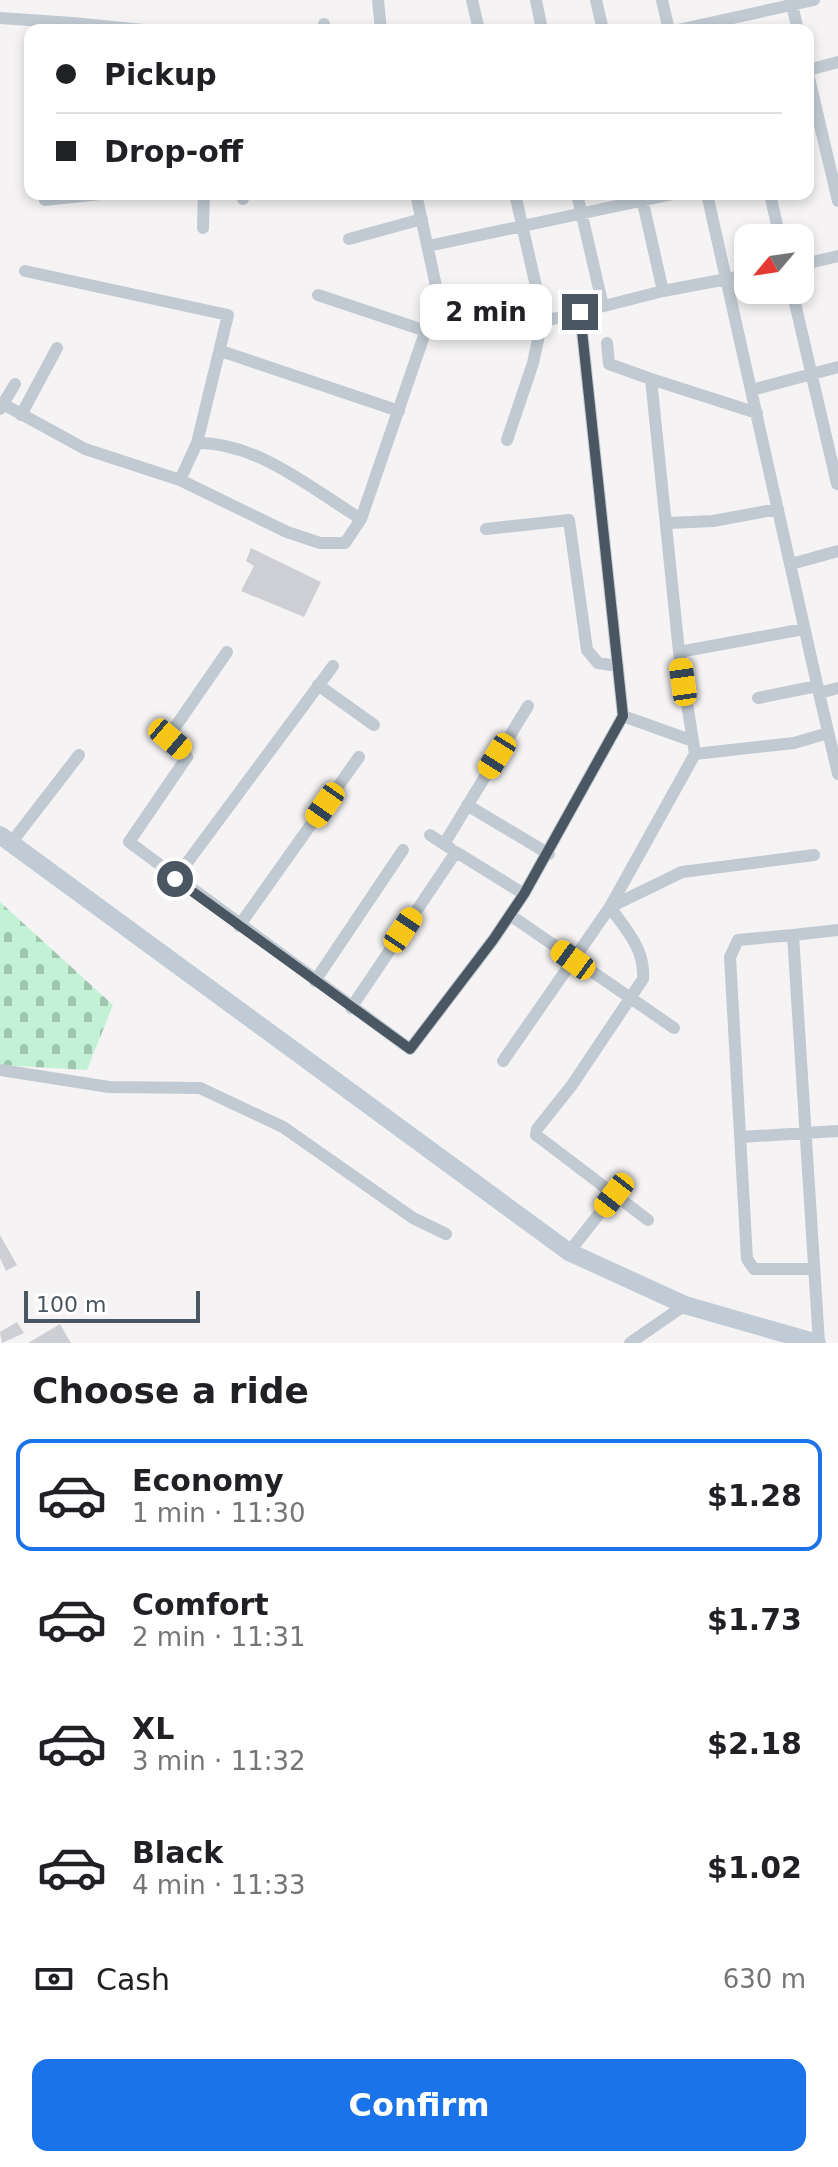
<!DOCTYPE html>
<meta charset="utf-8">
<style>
:root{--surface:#fff;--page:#f2f2f2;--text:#202124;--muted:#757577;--line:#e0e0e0;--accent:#1a73e8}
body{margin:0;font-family:"DejaVu Sans",sans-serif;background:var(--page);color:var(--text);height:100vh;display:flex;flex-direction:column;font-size:30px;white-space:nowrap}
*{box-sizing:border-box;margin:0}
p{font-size:26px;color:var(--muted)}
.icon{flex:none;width:44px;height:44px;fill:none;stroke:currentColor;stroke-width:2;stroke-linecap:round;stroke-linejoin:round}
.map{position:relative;height:1343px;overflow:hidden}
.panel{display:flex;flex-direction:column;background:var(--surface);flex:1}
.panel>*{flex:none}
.banner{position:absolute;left:24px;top:24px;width:790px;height:176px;border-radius:16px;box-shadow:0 4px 12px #0003;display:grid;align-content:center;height:176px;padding:0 32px;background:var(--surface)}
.needle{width:52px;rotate:241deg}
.controls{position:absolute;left:734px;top:224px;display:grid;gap:16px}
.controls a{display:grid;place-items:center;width:80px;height:80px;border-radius:16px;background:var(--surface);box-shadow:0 4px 12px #0003;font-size:40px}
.scale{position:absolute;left:24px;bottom:20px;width:176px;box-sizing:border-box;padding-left:8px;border:4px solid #4a5661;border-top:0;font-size:22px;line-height:28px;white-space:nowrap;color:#4a5661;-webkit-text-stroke:6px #fff;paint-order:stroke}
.end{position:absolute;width:36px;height:36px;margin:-18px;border:10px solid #4a5661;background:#fff;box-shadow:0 0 0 4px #fff}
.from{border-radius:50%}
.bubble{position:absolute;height:56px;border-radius:16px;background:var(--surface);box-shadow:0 4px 12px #0003;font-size:26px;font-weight:700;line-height:56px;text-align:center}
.car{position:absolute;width:24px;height:48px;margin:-24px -12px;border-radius:10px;box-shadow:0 0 6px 2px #0007;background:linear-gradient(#f5c518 24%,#345 0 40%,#f5c518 0 76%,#345 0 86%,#f5c518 0)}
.banner b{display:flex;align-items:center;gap:28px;height:76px;font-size:30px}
.banner b+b{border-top:2px solid var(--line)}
.banner i{width:20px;height:20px;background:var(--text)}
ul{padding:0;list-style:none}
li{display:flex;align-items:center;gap:24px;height:112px;margin:0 16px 12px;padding:0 16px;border:4px solid transparent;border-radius:16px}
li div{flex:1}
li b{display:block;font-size:30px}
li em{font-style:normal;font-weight:700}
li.current{border-color:var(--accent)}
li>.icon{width:72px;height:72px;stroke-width:1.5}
h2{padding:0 32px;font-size:36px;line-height:96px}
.pay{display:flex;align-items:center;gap:20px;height:88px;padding:0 32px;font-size:30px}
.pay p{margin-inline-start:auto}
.button{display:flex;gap:16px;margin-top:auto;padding:16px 32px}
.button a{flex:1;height:92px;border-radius:16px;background:var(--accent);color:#fff;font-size:32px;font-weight:700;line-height:92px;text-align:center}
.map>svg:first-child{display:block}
</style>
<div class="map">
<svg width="838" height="1343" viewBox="0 0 838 1343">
<defs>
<pattern id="cemetery-stones" width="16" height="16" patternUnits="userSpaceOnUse" patternTransform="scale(2)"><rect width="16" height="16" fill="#c3f1d5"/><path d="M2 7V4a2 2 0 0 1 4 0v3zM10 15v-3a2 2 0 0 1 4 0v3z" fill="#a0c6b0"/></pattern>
</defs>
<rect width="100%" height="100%" fill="#f5f3f3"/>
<path fill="url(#cemetery-stones)" d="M0,902l113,103 -26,65 -87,-5z"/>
<path fill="#cdcfd5" d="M251,548l70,34 -17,35 -63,-26 13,-25 -8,-5z
M0,1235l17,30 -11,6 -6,-13z
M17,1322l7,11 -22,10 -2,-11z
M60,1324l11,19h-43z"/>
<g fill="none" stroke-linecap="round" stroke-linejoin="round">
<path stroke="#c1cad2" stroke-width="12" d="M378,0l3,30
M472,0l7,30
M536,0l6,30
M596,0l7,30
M662,0l7,30
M792,5l6,25
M0,18l72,5
M72,30v-7l71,7
M324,30v-6
M678,30l136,-30
M808,70l30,-8
M808,74l30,127
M515,194l28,123 10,2 110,-28 85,-16
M577,194l26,112
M641,194l22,97
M707,194l112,499 19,-5
M770,194l10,44
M243,199v-5
M45,200l55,-6
M203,228l1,-34
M349,239l73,-20
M428,246l245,-52
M800,265l38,-9
M25,271l203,44 -31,128 -17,37
M792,290l45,194
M318,295l108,36
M607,343l2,21 42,15
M221,351l178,60
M752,390l86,-23
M3,404l82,45 95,31 107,52 33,11h25l16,-24 77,-224 -22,-101
M0,409l15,-25
M757,413l-106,-34 28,273 16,102 99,-11 34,-10
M21,415l36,-67
M507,440l26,-77 10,-46
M197,443c60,-1 115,46 164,76
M668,523l45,-2 65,-12
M486,529l83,-9 18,130 11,13 20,3
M791,564l47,-13
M227,652l-58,84 18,21 -58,85 281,207 83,-109 31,-46 99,-178 -43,-404
M679,652l125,-23
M318,685l56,40
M819,693l19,81
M758,698l59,-12
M623,716l70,25
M467,805l82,49
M430,835l20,13
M11,843l68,-88
M444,844l84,-138
M175,879l158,-213
M510,915l164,113
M239,926l120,-169
M793,935l-55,5 -8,17 17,302 7,10h59
M315,981l88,-131
M351,1008l105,-156 68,42
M503,1061l107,-154 85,-153
M0,1070l109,17 91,1 83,39 130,91 33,16
M740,1137l98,-6
M648,1220l-112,-85 1,-6 35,-44 71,-106c2,-30 -16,-48 -33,-72l72,-35 132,-17
M569,1252l45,-57
M630,1343l55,-38
M819,1343l-26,-408 45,-5"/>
<path stroke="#c1cbd6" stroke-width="18" d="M0,835l569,417 116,53 132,38"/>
</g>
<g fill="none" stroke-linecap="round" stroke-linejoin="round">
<path stroke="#4a5661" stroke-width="10" d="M175,879l235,170 83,-109 31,-46 99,-178 -43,-404"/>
</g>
</svg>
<div class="controls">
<a><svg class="needle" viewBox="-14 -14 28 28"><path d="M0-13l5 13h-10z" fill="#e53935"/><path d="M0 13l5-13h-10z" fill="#757577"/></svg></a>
</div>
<div class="scale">100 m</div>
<i class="end from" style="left:175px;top:879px"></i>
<i class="end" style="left:580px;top:312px"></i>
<div class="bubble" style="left:420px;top:284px;width:132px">2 min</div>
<i class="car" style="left:683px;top:682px;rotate:352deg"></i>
<i class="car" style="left:170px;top:739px;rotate:130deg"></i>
<i class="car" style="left:497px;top:756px;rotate:212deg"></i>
<i class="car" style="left:325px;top:805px;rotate:215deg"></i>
<i class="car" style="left:403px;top:930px;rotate:34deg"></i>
<i class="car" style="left:573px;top:960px;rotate:306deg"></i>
<i class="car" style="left:614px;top:1195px;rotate:218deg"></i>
<div class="banner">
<b><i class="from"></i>Pickup</b>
<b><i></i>Drop-off</b>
</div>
</div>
<section class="panel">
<h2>Choose a ride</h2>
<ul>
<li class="current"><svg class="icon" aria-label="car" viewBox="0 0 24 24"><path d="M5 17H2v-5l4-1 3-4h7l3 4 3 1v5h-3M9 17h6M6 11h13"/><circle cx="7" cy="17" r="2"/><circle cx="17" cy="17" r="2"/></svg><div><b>Economy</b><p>1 min · 11:30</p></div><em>$1.28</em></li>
<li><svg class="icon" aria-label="car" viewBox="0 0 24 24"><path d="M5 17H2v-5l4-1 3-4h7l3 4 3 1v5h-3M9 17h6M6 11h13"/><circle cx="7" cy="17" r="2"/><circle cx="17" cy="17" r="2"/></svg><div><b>Comfort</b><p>2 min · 11:31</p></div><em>$1.73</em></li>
<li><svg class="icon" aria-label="car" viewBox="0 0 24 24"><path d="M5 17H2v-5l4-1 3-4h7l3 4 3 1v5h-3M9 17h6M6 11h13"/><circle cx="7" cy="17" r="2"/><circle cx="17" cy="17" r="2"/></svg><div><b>XL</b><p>3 min · 11:32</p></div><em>$2.18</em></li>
<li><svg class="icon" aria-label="car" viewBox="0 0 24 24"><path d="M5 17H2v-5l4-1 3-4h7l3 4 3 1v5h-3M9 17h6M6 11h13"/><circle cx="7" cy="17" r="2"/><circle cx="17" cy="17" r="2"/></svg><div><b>Black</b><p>4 min · 11:33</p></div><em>$1.02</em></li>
</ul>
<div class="pay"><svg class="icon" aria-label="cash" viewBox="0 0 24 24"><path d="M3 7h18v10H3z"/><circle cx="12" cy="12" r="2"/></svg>Cash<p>630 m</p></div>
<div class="button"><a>Confirm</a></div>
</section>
